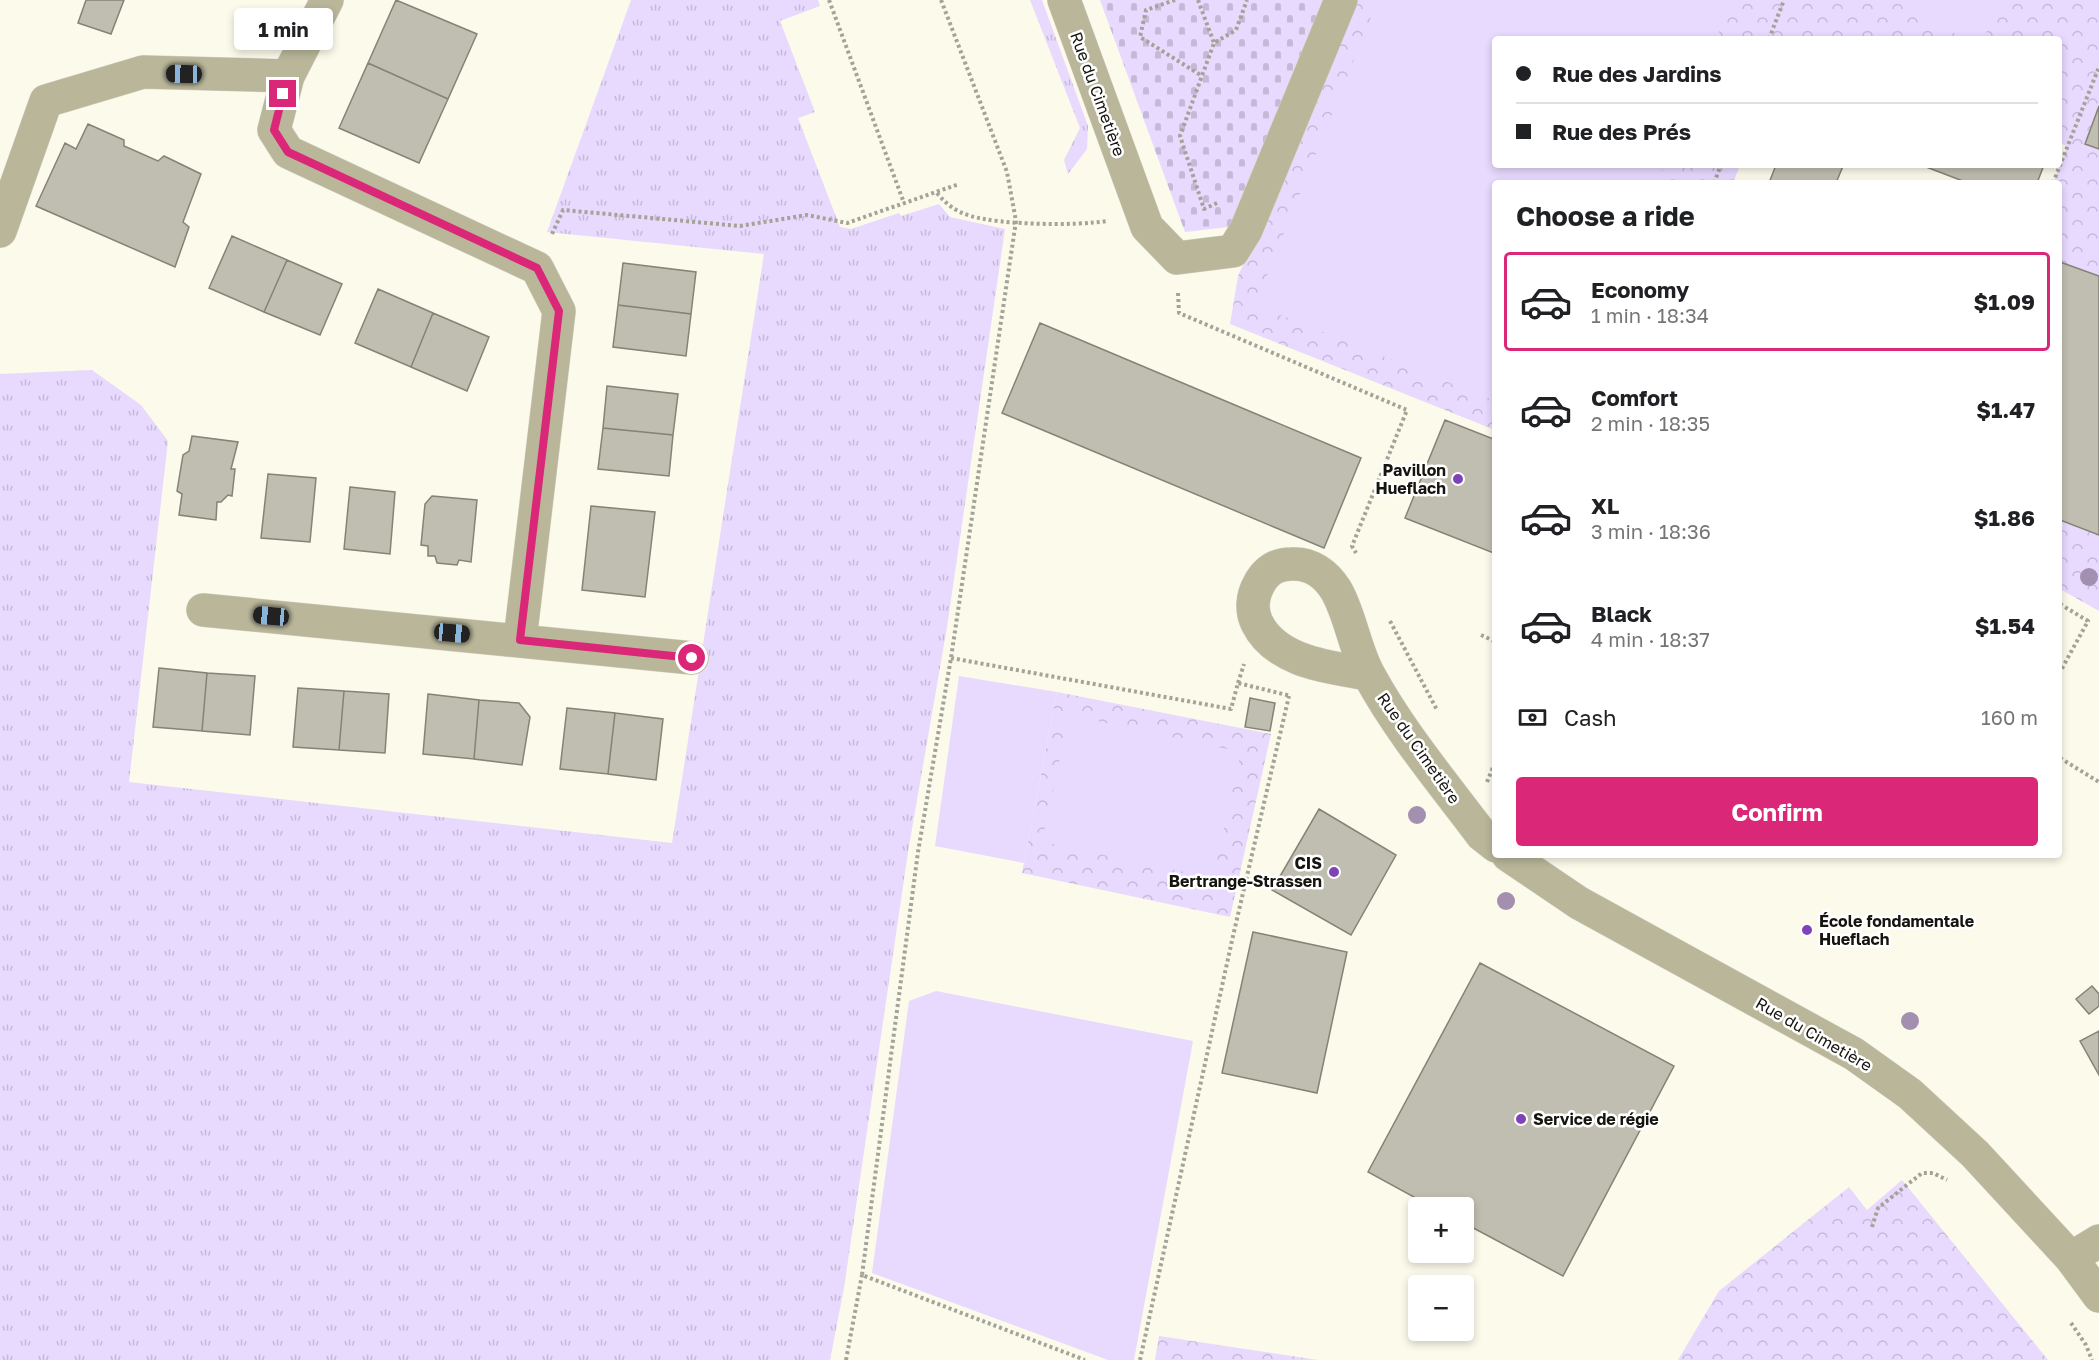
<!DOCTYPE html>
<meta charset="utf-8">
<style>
:root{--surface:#fff;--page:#f2f2f2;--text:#202124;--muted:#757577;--line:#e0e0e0;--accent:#db2777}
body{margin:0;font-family:"Golos Text",sans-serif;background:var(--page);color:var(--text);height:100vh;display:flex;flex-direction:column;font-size:22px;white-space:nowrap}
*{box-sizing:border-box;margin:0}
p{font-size:20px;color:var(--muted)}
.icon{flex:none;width:33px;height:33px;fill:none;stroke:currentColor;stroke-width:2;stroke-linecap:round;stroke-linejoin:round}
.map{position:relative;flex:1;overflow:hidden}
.drawer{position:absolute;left:1492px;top:180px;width:570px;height:678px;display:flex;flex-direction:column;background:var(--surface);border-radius:6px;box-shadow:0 3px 9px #0003}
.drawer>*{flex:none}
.banner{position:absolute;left:1492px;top:36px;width:570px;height:132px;border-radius:6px;box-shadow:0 3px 9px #0003;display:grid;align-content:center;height:132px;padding:0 24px;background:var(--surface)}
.controls{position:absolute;left:1408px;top:1197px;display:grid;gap:12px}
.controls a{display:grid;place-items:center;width:66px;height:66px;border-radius:6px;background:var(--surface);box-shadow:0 3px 9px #0003;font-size:30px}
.end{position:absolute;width:27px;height:27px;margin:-14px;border:8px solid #db2777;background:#fff;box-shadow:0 0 0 3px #fff}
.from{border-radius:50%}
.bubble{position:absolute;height:42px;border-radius:6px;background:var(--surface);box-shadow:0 3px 9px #0003;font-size:20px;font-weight:700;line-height:42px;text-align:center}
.car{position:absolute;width:18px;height:36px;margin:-18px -9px;border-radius:8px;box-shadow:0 0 4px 2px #0007;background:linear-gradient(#222 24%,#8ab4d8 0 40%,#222 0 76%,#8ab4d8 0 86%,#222 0)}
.banner b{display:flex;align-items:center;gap:21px;height:57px;font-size:22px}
.banner b+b{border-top:2px solid var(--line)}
.banner i{width:15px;height:15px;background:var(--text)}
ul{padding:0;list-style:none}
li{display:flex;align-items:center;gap:18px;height:99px;margin:0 12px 9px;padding:0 12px;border:3px solid transparent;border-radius:6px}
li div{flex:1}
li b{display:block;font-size:22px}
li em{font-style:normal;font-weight:700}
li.selected{border-color:var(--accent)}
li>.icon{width:54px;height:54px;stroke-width:1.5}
h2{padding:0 24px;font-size:27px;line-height:72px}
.pay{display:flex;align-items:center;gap:15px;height:66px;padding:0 24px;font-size:22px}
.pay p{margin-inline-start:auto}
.cta{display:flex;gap:12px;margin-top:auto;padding:12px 24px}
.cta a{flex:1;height:69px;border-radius:6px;background:var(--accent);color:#fff;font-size:24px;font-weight:700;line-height:69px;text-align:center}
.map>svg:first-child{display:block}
</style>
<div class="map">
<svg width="2099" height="1360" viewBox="0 0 2099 1360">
<defs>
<pattern id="grass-tufts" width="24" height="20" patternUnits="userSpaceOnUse" patternTransform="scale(1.5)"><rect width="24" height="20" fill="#e8d9fe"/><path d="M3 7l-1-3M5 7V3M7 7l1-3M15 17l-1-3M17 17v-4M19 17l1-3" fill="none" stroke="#c6b9d8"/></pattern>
<pattern id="forest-crowns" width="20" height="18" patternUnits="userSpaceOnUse" patternTransform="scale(1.5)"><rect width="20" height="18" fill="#e8d9fe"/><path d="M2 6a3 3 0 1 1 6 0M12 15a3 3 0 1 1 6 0" fill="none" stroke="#c6b9d8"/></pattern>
<pattern id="cemetery-stones" width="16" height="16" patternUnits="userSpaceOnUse" patternTransform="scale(1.5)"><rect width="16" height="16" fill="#e8d9fe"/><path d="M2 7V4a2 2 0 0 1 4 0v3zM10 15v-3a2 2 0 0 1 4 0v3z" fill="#c6b9d8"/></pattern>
</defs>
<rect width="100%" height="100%" fill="#fbfaeb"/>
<path fill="url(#grass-tufts)" d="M631,0h187l2,6 -40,15 35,91 -17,6 42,109 11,2 48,-16 2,3 38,-12 11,13 55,12 -58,398 -39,225 -64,436 -14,72h-830v-986l92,-4 49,35 27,36 -39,341 543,61 92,-589 -217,-22z
M1030,0h12l46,126 -1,23 -19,25 -4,-14 16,-32z"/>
<path fill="url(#forest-crowns)" d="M1331,0h768v611l-39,-22v-406h-7l14,-37 -7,-3v-104h-564v126h244l-7,18h-237l-1,247 -265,-106 8,-48 19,-42z
M1057,692l214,42 -41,183 -208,-44z
M1902,1180l146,180h-370l41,-69 130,-104 18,23z
M1159,1336l159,24h-163z"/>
<path fill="url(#cemetery-stones)" d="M1100,0h231l-94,226 -52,6z"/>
<path fill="#e8d9fe" d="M1378,0h354l-16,39h-220v126h168l-7,18h-161l-1,218 -240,-96z
M1922,0h77l-15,39h-14l-55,-21z
M959,676l98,16 -33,171 -89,-17z
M1069,715l172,37 -28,126 -171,-36z
M936,991l257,50 -59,319h-26l-236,-87 37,-272z"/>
<path fill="#bfbeb0" stroke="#848375" stroke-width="1.5" d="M86,0h38l-13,34 -33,-11z
M396,0l81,34 -29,65 -80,-36z
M368,63l80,36 -29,64 -80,-35z
M2099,106v43l-14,-5z
M88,124l36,16v6l34,15 6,-5 37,18 -18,48 6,5 -14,40 -139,-61 29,-63 11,6z
M1776,165h65l2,1 -7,17h-67z
M1921,165h123l-7,18h-69z
M232,236l55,24 -23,52 -55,-24z
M287,260l55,24 -22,51 -56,-23z
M2060,262l39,14v259l-39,-15z
M623,263l73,9 -5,42 -73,-9z
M378,289l55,24 -22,54 -56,-24z
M618,305l73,9 -5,42 -73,-9z
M433,313l56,24 -22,54 -56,-24z
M1040,323l321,135 -37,90 -322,-135z
M607,386l71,8 -5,41 -70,-7z
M1445,420l51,20v114l-91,-36z
M603,428l70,7 -4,41 -71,-7z
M192,436l46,6 -7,27h4l-3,27 -4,-1 -7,7h-4l-1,18 -37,-5 3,-21 -5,-3 6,-36 6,-4z
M268,474l48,4 -6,64 -49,-4z
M350,487l45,5 -5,62 -46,-5z
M432,496l45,4 -6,62 -12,-2 -2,5 -20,-2 -2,-7h-7v-10l-7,-1 4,-41z
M591,506l64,6 -10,85 -63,-7z
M159,668l48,5 -5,58 -49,-4z
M207,673l48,3 -5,59 -48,-4z
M298,688l46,3 -5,59 -46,-3z
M344,691l45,3 -4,59 -46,-3z
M428,694l51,6 -5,59 -51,-5z
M1250,698l25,5 -5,28 -25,-4z
M479,700l40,3 11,14 -8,48 -48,-6z
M567,708l48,5 -7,61 -48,-5z
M615,713l48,6 -7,61 -48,-6z
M1319,809l77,46 -45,80 -79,-45z
M1253,932l94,20 -30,141 -95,-20z
M1480,963l194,103 -111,210 -99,-53v-15h-30l-66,-36z
M2092,986l7,8v12l-10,8 -13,-15z
M2099,1031v44l-19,-34z"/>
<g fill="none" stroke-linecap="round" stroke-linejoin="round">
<g stroke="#d6d5c8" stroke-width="34">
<path id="minor" d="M327,0l-39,76 -14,54 14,22 249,116 22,43 -39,329
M1064,0l83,227 30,31 56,-7 13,-21 95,-230
M0,231l46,-130 97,-29 145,4
M203,610l489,48
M1368,674c-39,-7 -92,-12 -111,-51 -6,-12 -5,-27 2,-39 7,-13 17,-20 33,-20 19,-1 34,10 44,26 15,26 18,58 33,85 31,57 74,108 113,160l14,11
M1508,855l71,48 275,151 56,40 65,60 96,104 28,38
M2071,1258l28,-17"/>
</g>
<path stroke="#a4a398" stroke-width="4" stroke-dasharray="3 3" stroke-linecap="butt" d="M829,0l75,203
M941,0l66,172 9,49 -65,437 -33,194 -56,423 223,85
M1175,0l-29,10 -6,27 62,39
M1198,0l16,43
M1769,39l15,-39
M1714,183l7,-18
M2053,183l46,-116
M937,193c9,11 19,19 34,23 29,9 105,10 136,5
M1217,203l-13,6 -24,-73 34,-93 22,-13 11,-30
M552,234l11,-24 177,16 67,-11 40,8 112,-39
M1178,293l1,20 228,97 -55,136 4,7
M2060,604l28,17 -28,51
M1390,621l47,89
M1481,635l15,7
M951,658l280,51 7,-26 53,13
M1238,683l6,-19
M2060,758l39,24
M1487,782l9,-22
M1872,1227l6,-19 44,-35h11l14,7
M2071,1323l15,22 6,15
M846,1360l16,-85
M1140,1360l93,-424 56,-240"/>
<use href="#minor" stroke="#b9b69a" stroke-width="33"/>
</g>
<g fill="#a38fb0">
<circle cx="2089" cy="577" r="9"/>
<circle cx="1417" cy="815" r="9"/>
<circle cx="1506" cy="901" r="9"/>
<circle cx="1910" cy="1021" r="9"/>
</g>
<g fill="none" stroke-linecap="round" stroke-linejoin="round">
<path stroke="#db2777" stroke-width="8" d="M283,94l-9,36 14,22 249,116 22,43 -39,329 172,18"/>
</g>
<g fill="#7f43b8" stroke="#fff" stroke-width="2">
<circle cx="1458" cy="479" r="6"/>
<circle cx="1334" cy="872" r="6"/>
<circle cx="1807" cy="930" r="6"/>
<circle cx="1521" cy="1119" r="6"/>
</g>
<g text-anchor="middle" stroke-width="5" stroke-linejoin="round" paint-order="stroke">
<g font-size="16" fill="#15140f" stroke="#fff">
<text transform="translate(1098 94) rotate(70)" y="6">Rue du Cimetière</text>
<text transform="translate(1419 748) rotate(55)" y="6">Rue du Cimetière</text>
<text transform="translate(1814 1034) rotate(30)" y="6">Rue du Cimetière</text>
</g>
<g font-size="16" font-weight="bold" fill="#15140f" stroke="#fff" text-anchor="end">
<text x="1446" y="476">Pavillon<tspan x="1446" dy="18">Hueflach</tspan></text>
<text x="1322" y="869">CIS<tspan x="1322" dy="18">Bertrange-Strassen</tspan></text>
<text x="1819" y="927" text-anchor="start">École fondamentale<tspan x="1819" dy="18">Hueflach</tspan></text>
<text x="1533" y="1125" text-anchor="start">Service de régie</text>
</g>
</g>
</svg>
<div class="controls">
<a>+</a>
<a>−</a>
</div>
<i class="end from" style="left:692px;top:658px"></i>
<i class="end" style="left:283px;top:94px"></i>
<div class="bubble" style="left:234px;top:8px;width:99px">1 min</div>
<i class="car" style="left:184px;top:74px;rotate:271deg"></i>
<i class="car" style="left:271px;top:616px;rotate:275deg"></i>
<i class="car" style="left:452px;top:633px;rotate:95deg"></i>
<div class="banner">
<b><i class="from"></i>Rue des Jardins</b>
<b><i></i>Rue des Prés</b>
</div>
<section class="drawer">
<h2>Choose a ride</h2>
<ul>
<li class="selected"><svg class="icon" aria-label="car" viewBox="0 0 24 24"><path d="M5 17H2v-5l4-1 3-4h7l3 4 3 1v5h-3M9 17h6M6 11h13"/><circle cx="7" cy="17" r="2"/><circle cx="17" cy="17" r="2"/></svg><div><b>Economy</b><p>1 min · 18:34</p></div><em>$1.09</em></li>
<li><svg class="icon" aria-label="car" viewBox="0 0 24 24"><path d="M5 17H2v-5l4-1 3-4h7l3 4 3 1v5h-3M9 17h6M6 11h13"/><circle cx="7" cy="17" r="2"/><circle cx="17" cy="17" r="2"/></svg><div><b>Comfort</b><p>2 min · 18:35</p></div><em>$1.47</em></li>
<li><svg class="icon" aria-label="car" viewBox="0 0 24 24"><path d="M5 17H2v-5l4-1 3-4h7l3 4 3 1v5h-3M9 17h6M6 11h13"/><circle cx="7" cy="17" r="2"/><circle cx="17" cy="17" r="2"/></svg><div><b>XL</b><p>3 min · 18:36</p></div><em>$1.86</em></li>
<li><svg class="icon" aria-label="car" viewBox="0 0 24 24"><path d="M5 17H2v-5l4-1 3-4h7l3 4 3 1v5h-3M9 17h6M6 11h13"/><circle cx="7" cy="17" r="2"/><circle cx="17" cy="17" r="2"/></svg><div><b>Black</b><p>4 min · 18:37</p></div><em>$1.54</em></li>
</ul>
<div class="pay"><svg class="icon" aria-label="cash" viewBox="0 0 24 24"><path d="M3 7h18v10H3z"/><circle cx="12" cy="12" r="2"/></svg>Cash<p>160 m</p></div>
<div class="cta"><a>Confirm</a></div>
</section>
</div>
